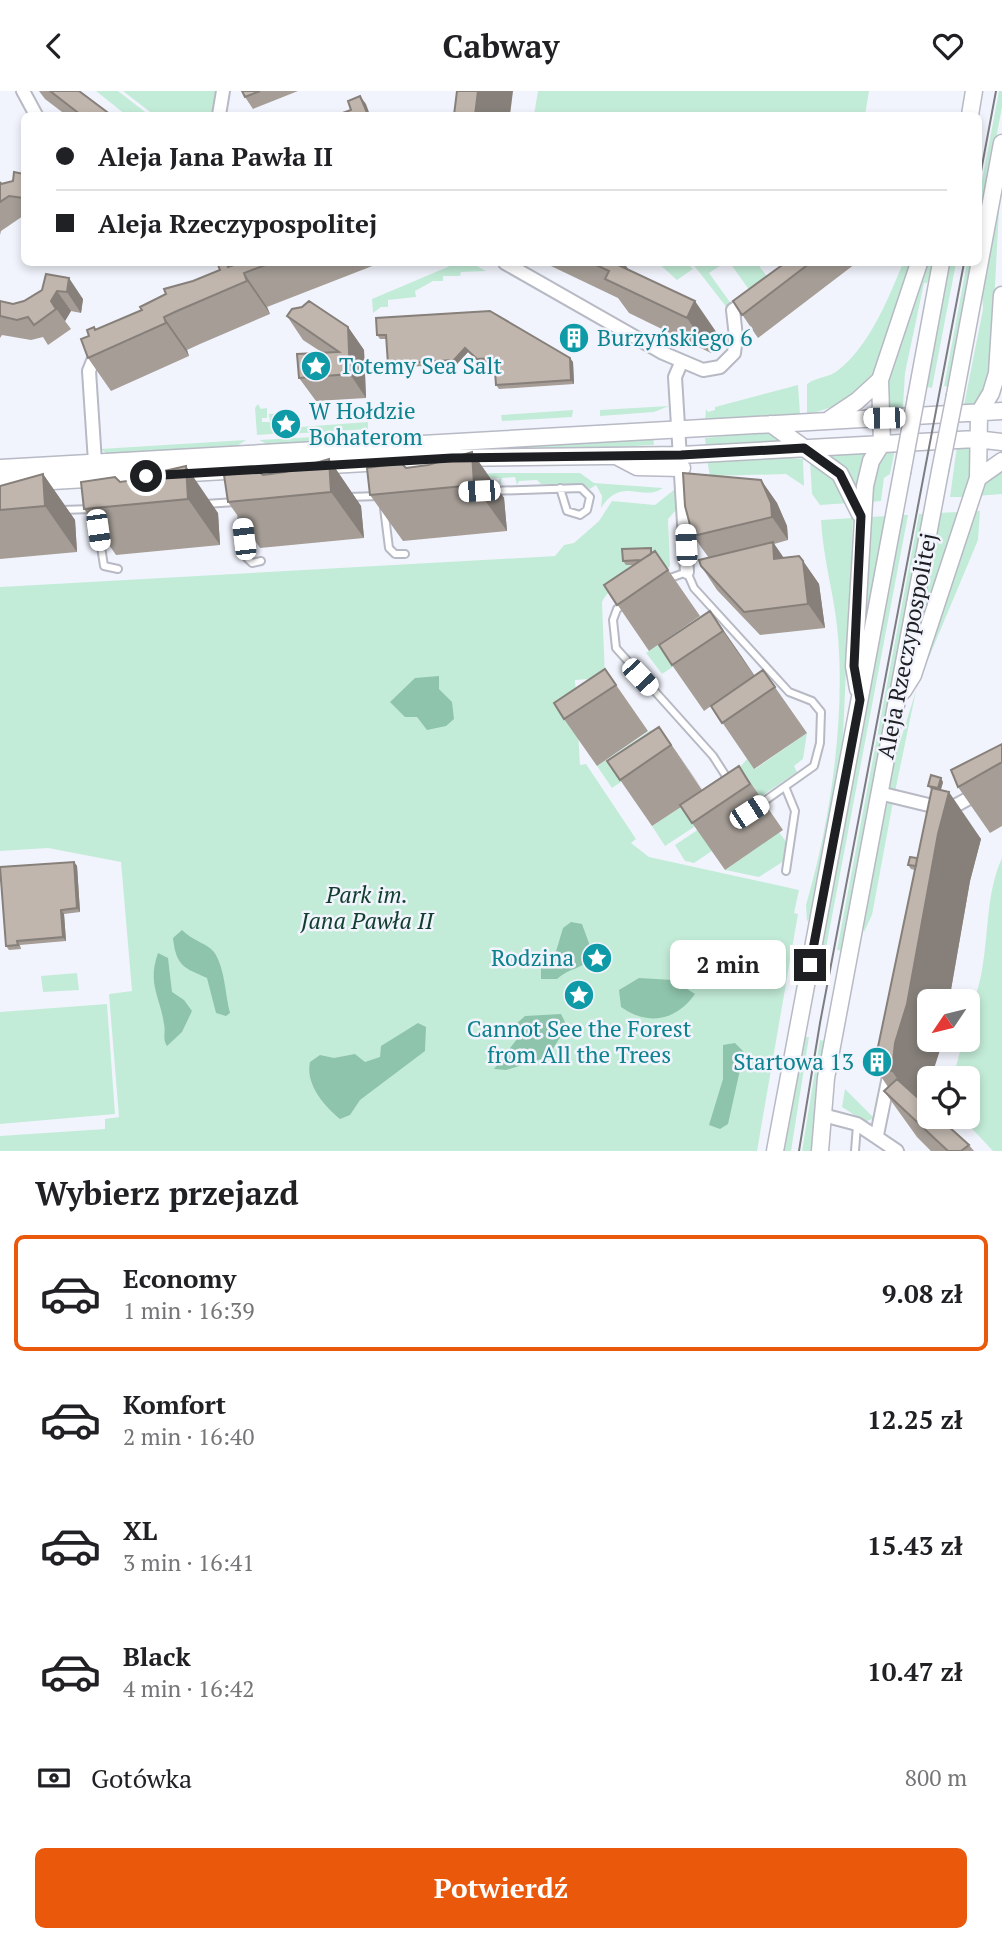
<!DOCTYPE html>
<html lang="pl">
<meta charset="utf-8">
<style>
:root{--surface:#fff;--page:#f6f6f6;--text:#202124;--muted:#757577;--line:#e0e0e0;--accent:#ea580c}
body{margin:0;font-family:"PT Serif",serif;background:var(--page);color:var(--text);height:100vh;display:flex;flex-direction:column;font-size:26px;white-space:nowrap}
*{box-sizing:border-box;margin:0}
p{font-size:23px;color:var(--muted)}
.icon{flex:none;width:38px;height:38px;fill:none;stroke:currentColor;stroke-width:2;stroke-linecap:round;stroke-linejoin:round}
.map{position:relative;height:1060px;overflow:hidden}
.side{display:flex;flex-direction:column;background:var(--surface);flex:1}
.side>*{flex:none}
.hud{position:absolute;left:21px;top:21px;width:961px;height:154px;border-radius:10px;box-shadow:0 4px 10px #0003;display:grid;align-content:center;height:154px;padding:0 35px;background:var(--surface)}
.needle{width:46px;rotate:235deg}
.tools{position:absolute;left:917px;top:898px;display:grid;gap:14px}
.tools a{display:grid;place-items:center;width:63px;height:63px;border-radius:10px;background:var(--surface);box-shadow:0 4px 10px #0003;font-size:35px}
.end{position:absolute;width:32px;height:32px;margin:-16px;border:9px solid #1e1f23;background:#fff;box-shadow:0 0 0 4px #fff}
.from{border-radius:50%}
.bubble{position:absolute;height:49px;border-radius:10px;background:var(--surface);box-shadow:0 4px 10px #0003;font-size:23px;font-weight:600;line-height:49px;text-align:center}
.car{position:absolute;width:21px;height:42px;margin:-21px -10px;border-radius:9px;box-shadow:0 0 5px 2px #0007;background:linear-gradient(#fff 24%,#345 0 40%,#fff 0 76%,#345 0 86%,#fff 0)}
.hud b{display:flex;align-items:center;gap:24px;height:66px;font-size:26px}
.hud b+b{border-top:2px solid var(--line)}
.hud i{width:18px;height:18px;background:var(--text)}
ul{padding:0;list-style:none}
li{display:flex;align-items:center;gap:21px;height:116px;margin:0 14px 10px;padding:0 21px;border:4px solid transparent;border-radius:10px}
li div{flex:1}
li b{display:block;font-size:26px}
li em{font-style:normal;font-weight:600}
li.selected{border-color:var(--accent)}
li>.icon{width:63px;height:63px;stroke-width:1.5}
h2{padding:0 35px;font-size:32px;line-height:84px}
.pay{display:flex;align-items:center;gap:18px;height:77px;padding:0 35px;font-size:26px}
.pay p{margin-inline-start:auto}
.button{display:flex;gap:14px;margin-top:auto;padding:14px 35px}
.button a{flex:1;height:80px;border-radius:10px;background:var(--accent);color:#fff;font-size:28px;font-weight:600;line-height:80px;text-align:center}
header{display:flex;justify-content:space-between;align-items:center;height:91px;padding:0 35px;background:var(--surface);font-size:32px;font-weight:600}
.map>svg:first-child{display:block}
</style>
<header><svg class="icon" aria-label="back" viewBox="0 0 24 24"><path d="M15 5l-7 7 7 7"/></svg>Cabway<svg class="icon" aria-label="heart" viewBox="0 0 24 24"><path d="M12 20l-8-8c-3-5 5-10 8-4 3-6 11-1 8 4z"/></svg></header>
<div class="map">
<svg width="1002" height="1060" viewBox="0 0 1002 1060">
<rect width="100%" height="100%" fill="#f2f4fd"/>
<path fill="#c3ecd8" d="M96,0h22l31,24h-23z
M123,0h97l-4,24h-62z
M538,0h331l-4,24h-331z
M999,0h3v16l-24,126v-31z
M1000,101l-10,187 -11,25 -15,1 19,-96 -1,-20z
M457,172h14l15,8 -25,1 -1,4h-17v5h-10l-18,10 1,6 -28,3v7h-7l-8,6 -1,-14z
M658,172h29l6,6 -16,11z
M692,172h32l-15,10 23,32 -4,4z
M730,172h27l11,15 -18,13z
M903,172h10l-36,103c-15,29 -39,42 -70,48v-30c9,-7 21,-6 30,-13 32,-24 51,-72 66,-108z
M926,172h9l-8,20h-3l-19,90 -2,34 -15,1 -1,-24z
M947,172h9l-24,125 -8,-2z
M967,172h6l-24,124 -5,-1z
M798,294l2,29 -95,7 1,-12 2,3 7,-2v-3z
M258,313l3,5 6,-1v10h-5v4h8l-1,-8 14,-1 -3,15h5v5l-28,2 -2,-27z
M669,315l-15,6 -54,4v-6z
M573,319l-1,7 -70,4 -1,-6z
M368,331v7l-80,5 -1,-6z
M798,338v13l-92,6 -1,-10z
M368,343l-7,6 -90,6 -12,-6z
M653,345l1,9 -100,5h-141z
M246,349l-12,8 -126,6 -8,-5z
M972,354l2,15 -11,37h-13l7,-51z
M895,358l-5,25 -6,4 -3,23 -11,1 1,-21 11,-31z
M871,360l-12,43 -17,-26 -23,-14z
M784,366l19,2 1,27 -18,-12 -76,2 -3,-16z
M810,370l19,11 21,31 -30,2 -8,-11z
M1002,376v27l-26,2 11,-17z
M495,382h85l14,10 69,5c-20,15 -41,-13 -62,20l1,-12 -6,-11 -6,4 -7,-5h-42l-4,-4 -18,1 -2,4 -2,-8 -13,1 -2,7 -1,-7 -50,-2z
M675,398l1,21 -8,9 2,47 -5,5c-22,2 -52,9 -63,31l3,76 -30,2 5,85 6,-1 50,75 -5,4 18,14 150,33 -5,23 4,1 -41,237h-757v-15l105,-7v-10l14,-2 -10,-123 23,-3 -11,-129 -73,-14 -48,3v-264l555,-31 9,-11 10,-2 25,-22 13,-20 43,4z
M972,420h8l-2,29 -61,146 -22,106 -7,-5 1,-10z
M958,421l-46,146 26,-145z
M919,423h6l-82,437 -6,-1z
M901,424h7l-82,433 -6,-1z
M887,425l-25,140 7,-139z
M853,427l-11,240 -28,149 -7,15 -1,-17c24,-82 39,-183 32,-269 -3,-39 -15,-76 -17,-116z
M704,523l18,20 -60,40 -16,-21z
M651,639l19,19 -58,39 -15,-22z
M807,642l-4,26 -9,7 3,6 -37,25 -20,-30 7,-8 8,10z
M704,701l13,20 -52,34 -13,-20z
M893,711l-21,113 -8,17 -1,-7 22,-121z
M732,716l17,19 -55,37 -9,-2 -10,-16z
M779,741l8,11 -3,18 -25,16 -34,-7z
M1002,767v293h-9l-32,-34h7v-39h-15l10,-38 5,-1c0,-24 10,-45 14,-69 7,-38 4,-77 20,-112z
M77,882l2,17 -36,2 -2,-16z
M107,913l8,110 -115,10v-112z
M803,946h6l-18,114h-9z
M820,949l5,1 -13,110h-10z
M845,998l29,29 -9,4 -23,-15z"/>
<path fill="#8ec4ab" d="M439,585v13l13,13 2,17 -8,7 -19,4 -10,-13h-12l-15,-15 25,-24z
M571,831l11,2 12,33c-12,12 -25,11 -37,22h-16v-13l13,-8 9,-30z
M182,839c12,12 25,13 32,22 11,16 11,42 16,61l-4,3 -10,-3 -9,-35c-22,-10 -31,-11 -34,-40z
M158,862l10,5 4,34 12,8 8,11 -10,21 -15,14c-5,-8 -1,-13 -3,-22 -4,-28 -17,-40 -6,-71z
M639,887l34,2 22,14c-19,27 -47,32 -74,13l-2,-17z
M561,923l6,12 -19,31 -42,13 -12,-1 23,-30 -1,-15 9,-8z
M418,932l8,4 -1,24 -65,49 -10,15 -10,4c-16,-13 -35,-35 -30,-57l10,-7 14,3 21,-4 10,8 15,-5 1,-11z
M735,952l9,9 -16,72 -8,5 -11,-4 14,-46v-34z"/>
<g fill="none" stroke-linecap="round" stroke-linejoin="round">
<g stroke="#b7b9c4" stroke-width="10">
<path id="lane" d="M491,400l90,-3 9,9 -3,13 -7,5 -13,-4 -7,-23
M348,406l31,-1
M205,413l31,-2
M384,417l5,40 6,6h10
M61,419l31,-1
M242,427l4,39 6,6 9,-2
M97,430l7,45 14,3
M687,481l7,16 95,104 23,9 9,11 -1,31 -6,23 -65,46 -36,-56 -97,-108 -3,-28 4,-11 39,-26z
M786,698l9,22 -9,60
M855,1060l2,-26"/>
</g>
<g stroke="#b7b9c4" stroke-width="16">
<path id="street" d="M23,0l13,24
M219,24l4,-24
M505,172l158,90 40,17 17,-3 14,-14 2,-16 -3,-27 18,-12
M681,272l-6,14 12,195
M95,371l-6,-91 4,-10 10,-8
M879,702l66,16
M947,723l6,-7 49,-27
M823,1024l34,9 40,27
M877,1044l13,-64"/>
</g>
<g stroke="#b7b9c4" stroke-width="19">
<path id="secondary" d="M970,24l4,-24
M955,304l47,-252
M916,307l25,-135
M830,328l27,-18 23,-21
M771,333l69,50 20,40
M618,366l19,10 45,1
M0,377l1002,-57
M978,387l24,-17
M0,393l452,-26 229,-3 295,-16 26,3
M858,598l-4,-23 11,-180 6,-25 11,-18 -2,-63 39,-117
M903,600l10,-16 65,-197 1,-65 12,-20 6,-20 5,-78
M775,1060l127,-678
M820,1060l6,-73 114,-607"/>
</g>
<use href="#lane" stroke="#fff" stroke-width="6"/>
<use href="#street" stroke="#fff" stroke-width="12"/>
<use href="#secondary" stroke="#fff" stroke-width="16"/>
<path stroke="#7c7d83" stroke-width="2" d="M978,96l18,-96
M799,1060l21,-128 144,-760"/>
<g stroke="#b7b9c4" stroke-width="19" stroke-linecap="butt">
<path id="secondary-bridge" d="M940,380l15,-76
M902,382l14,-75"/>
</g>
<use href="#secondary-bridge" stroke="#fff" stroke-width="16"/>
</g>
<path fill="#a59d96" d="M39,0h40l32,24h-45l-21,-16z
M242,0h56l-45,18 -8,-12z
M24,83v43l-1,-1 -22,15 -1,4v-53l1,2 12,-3z
M240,172h140l-113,44 3,7 -70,30 -13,6 2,6 -78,35 -23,-33 1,-22 5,-9 2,3 46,-20 51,-29z
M549,172h75l4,6 91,67 -8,17 -82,-40 -11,-15 -67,-32z
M785,172h69l1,1 -97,74 -25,-37z
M46,183l37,25 -2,14 -10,-2 -6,10 6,8 -23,16 -5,-8 -12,3 -29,-5 -2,3v-37l13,3 11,-3 18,-11z
M287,225l61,11 16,23 2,48 -50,3 -17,-23 24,-25 -20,-13z
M376,227l197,44 1,22 -75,5 -3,-4 -2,-23 -14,1 -12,-11 -11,12 -67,4 -2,-4 -1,-25h-7l-3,-4z
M575,239l3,4v8l-8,1 -3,-4z
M472,361l32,46 3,33 -104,10 -33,-46 36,-27 22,-3z
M329,368l32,47 3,32 -104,10 -32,-46 35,-27 22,-3z
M43,383l32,46 2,32 -77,7v-73z
M142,385l76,37 2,32 -104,10 -32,-46 36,-27 22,-3z
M761,389l16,23 10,23 1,14 -14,4 10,14 19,3 16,23 6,44 -65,7 -43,-45 -16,-24 8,-8 -16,-22z
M655,460l45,65 -51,35 -45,-66 30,-20h-8l-3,-4z
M710,520l45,65 8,-6 44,63 -53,36 -43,-63 -7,5 -32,-46z
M605,578l43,62 -51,35 -33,-47z
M659,636l43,63 37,-24 44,64 -58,40 -44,-63 -29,19 -45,-65z
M1002,653v82l-12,7 -32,-46z
M943,691l-2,8 40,49 -11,42 -21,120h-20l11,49 -11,28 -3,27 43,40 5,6h-43l-14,-14 -33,-46 4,-4 -14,-21h-2l-3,-4 7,-7 39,-185 -4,-1 -3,-4 9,-7 15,-68 -4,-4z
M74,771l3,4 3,46 -16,2 2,27 -46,4 1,4 -12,1 -3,-4z"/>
<path fill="#867f7a" d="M478,0h35l-3,24h-35z
M360,5l6,8 4,11h-2z
M614,172h10l17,25z
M244,182l23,34 3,7 -23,-33z
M69,187l14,21 -2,14 -14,-21z
M57,200l14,20 -6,10 -14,-20z
M695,210l24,35 -8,17 -24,-35z
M164,226l23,33 2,6 -23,-33z
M348,236l16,23 2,48 -16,-24z
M575,239l3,4v8l-3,-4z
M465,257l3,4 -11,12 -3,-4z
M570,267l3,4 1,22 -3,-4z
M472,361l32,46 3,33 -33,-46z
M329,368l32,47 3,32 -33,-46z
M186,375l32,47 2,32 -32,-46z
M43,383l32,46 2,32 -32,-46z
M761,389l16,23 10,23 1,14 -16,-23z
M773,451l16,24 -15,-7z
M803,470l16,23 6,44 -17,-24z
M710,520l32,46 13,20 -32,-46z
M659,636l32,46 13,19 -33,-47z
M941,687l2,4 -3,10 -2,-4z
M949,701l32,47 -11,42 -21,120h-20v38h13l-2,11 -9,28h-2l-5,39 -32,-46 3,-28 43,-209z
M74,771l3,4 3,46 -3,-4z
M61,819l3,4 2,27 -3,-4z"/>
<path fill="#c0b6ae" stroke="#867f7a" stroke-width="2" d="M50,0h29l32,24h-30z
M242,0h18l-15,6z
M457,0h21l-3,24h-21z
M360,5l8,19h-31l14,-5 -3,-9z
M14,81l10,2v24l-15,-2 -9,6v-20l1,2 12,-3z
M226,172l2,4 12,-4h31l-27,10 3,8 -70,30 -13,6 2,6 -78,35 -7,-19 8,-3 -2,-6 7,-3 1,3 47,-20 -2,-3 26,-13 -2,-5 29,-8 27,-11 -2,-5z
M592,172h22l81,38 -8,17 -82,-39 4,-8z
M785,172h25l-68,52 -9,-14z
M46,183l23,4 -2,14 -10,-1 -6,10 5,8 -22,16 -6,-8 -11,3 -17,-4v-15l13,3 11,-3 18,-11z
M309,210l39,26 2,47 -51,4 -2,-24 42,-2 -52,-36 5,-7 10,-2z
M490,220l80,47 1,22 -75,5 -2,-27 -17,1 -12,-11 -11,12 -66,4 -2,-29h-9l-1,-17z
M566,239h9v8l-8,1z
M472,361l2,33 -104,10 -3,-27 34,-5 5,5 22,-3z
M329,368l2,33 -103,10 -4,-27 34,-4 5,4 22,-3z
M186,375l2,33 -104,10 -3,-27 34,-5 5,5 22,-3v-3z
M683,382l78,7 10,23 1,14 -79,19 -8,-30z
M43,383l2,32 -45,4v-24z
M773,451l1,17 25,-3 4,5 5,43 -64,8 -43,-46 -2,-6z
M651,457v6l-10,6 -18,1 -1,-12z
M655,460l13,19 -51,35 -13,-20z
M710,520l13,20 -51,34 -13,-20z
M605,578l11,16 -52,34 -10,-16z
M763,579l12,17 -53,36 -11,-17z
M659,636l12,18 -51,35 -13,-19z
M1002,653v18l-44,25 -7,-17z
M739,675l11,18 -58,39 -12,-18z
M931,684l10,3 -3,10 -10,-2z
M932,697l17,4 -11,42 -31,170 -12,39 -3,28 -18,-5z
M910,766l7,1 -1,8 -8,-1z
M74,771l3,46 -16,2 2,27 -46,4 1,4 -12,1 -6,-79z
M870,963l6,1 -2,8 -5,-1z
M897,988l32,29v9h9l31,28 -8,6h-13l-64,-60z"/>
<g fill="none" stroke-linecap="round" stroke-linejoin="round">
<path stroke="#1e1f23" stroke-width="9" d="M146,385l306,-18 229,-3 123,-7 36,26 21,42 -7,150 6,34 -50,265"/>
</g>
<defs>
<g id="building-disc" transform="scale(1.575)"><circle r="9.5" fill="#0f9aa8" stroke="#f2f4fd"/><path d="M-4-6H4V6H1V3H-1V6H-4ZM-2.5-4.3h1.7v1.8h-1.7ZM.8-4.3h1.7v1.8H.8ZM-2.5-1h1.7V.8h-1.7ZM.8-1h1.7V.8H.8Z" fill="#fff"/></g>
<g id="sight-disc" transform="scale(1.575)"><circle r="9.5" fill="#0f9aa8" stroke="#f2f4fd"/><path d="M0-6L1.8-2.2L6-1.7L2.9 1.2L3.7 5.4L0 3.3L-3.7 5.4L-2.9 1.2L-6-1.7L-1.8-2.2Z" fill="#fff"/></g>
</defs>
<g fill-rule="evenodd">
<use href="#building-disc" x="574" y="247"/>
<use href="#sight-disc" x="316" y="275"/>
<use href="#sight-disc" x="286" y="333"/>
<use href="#sight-disc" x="597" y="867"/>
<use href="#sight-disc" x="579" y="904"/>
<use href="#building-disc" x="877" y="971"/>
</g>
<g text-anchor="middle" stroke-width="5" stroke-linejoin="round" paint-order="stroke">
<g font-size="23" fill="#0d838f" stroke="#f2f4fd" text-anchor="start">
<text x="597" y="255">Burzyńskiego 6</text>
<text x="339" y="283">Totemy Sea Salt</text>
<text x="309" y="328">W Hołdzie<tspan x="309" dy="26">Bohaterom</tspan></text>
<text x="574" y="875" text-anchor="end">Rodzina</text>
<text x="579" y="946" text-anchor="middle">Cannot See the Forest<tspan x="579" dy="26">from All the Trees</tspan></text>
<text x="854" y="979" text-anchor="end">Startowa 13</text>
</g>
<g font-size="23" fill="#1e1f23" stroke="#f2f4fd">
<text transform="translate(907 555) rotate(-79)" y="8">Aleja Rzeczypospolitej</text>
</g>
<g font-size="23" font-style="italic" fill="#103d2d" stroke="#f2f4fd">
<text x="367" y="812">Park im.<tspan x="367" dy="26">Jana Pawła II</tspan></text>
</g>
</g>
</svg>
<div class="tools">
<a><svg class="needle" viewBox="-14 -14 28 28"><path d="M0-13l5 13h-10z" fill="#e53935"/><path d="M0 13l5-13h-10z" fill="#757577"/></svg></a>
<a><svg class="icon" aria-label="locate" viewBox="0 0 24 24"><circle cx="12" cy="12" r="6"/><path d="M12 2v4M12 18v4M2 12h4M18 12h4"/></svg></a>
</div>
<i class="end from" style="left:146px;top:385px"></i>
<i class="end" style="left:810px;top:874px"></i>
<div class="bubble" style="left:670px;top:849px;width:116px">2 min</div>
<i class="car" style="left:884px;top:327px;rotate:269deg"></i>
<i class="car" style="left:479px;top:400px;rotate:267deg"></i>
<i class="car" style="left:98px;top:439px;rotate:172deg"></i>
<i class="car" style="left:244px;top:448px;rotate:353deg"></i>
<i class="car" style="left:686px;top:454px;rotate:357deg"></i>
<i class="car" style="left:640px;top:586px;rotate:137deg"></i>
<i class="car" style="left:749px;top:721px;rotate:57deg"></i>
<div class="hud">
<b><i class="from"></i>Aleja Jana Pawła II</b>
<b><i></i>Aleja Rzeczypospolitej</b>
</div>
</div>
<section class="side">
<h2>Wybierz przejazd</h2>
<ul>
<li class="selected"><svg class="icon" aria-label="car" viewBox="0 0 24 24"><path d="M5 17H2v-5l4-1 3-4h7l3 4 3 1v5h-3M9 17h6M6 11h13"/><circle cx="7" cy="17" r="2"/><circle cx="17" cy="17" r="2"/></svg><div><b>Economy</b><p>1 min · 16:39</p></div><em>9.08 zł</em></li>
<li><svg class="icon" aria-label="car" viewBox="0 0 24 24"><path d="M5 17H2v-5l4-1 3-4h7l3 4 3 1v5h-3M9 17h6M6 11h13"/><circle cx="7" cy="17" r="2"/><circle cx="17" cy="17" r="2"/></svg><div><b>Komfort</b><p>2 min · 16:40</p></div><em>12.25 zł</em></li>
<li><svg class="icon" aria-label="car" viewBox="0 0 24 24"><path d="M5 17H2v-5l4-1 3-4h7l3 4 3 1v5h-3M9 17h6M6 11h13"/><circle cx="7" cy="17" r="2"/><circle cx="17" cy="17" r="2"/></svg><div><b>XL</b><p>3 min · 16:41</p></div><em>15.43 zł</em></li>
<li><svg class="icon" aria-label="car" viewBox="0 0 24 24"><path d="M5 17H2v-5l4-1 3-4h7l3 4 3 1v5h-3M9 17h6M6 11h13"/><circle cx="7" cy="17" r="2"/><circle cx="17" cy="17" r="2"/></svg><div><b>Black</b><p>4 min · 16:42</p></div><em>10.47 zł</em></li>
</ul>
<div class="pay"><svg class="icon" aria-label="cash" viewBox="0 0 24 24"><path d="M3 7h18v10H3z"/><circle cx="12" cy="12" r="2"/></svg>Gotówka<p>800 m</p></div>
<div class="button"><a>Potwierdź</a></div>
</section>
